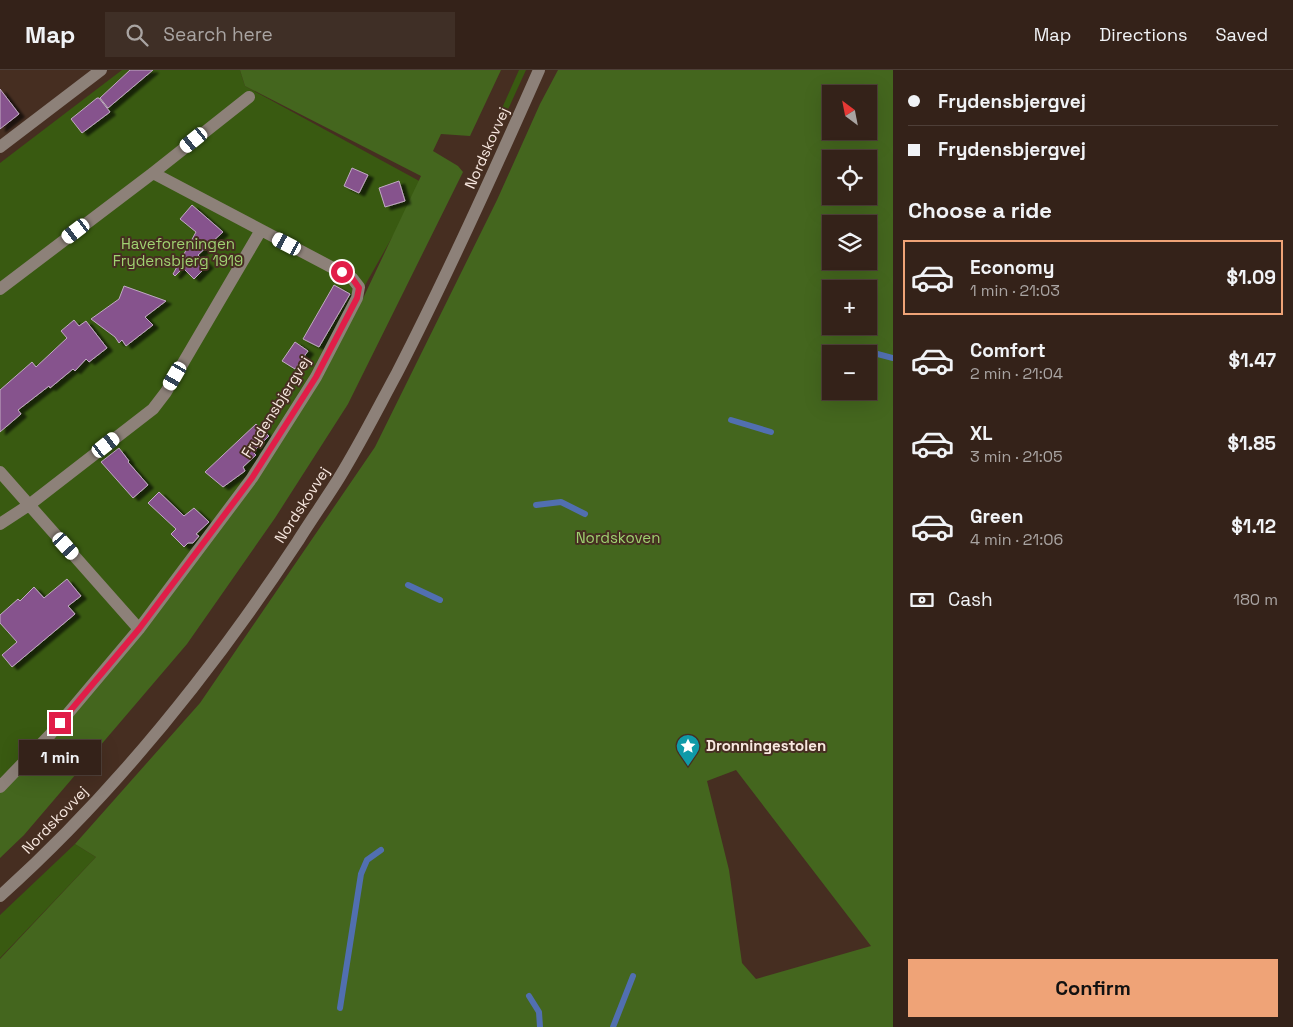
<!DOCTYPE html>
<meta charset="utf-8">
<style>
:root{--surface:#342219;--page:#3f2f26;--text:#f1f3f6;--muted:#a9a4a2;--line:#4e3f38;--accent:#efa377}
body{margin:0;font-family:"Space Grotesk",sans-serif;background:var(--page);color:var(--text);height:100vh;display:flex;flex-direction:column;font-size:19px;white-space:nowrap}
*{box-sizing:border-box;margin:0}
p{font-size:16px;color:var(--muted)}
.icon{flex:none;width:28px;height:28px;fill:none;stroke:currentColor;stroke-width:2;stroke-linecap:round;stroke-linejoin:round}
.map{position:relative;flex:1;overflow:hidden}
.details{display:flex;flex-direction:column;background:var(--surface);width:400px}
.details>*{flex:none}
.top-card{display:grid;align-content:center;height:110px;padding:0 15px;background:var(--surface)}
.needle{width:32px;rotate:328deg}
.fabs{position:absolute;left:822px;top:15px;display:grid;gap:10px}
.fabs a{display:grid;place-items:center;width:55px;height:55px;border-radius:0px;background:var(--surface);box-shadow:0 5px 20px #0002,0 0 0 1px var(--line);font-size:25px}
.end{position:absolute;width:22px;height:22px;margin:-11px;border:6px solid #e11d48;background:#fff;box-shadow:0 0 0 2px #fff}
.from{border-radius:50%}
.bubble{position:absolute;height:35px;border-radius:0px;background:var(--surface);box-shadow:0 5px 20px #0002,0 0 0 1px var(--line);font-size:16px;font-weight:800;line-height:35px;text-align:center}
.car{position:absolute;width:15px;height:30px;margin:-15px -8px;border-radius:6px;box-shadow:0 0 4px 1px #0007;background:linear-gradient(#fff 24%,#345 0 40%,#fff 0 76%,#345 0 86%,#fff 0)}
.top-card b{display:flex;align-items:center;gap:18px;height:48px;font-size:19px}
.top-card b+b{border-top:1px solid var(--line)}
.top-card i{width:12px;height:12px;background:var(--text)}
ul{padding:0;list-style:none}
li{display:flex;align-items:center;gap:15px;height:75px;margin:0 10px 8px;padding:0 5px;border:2px solid transparent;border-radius:0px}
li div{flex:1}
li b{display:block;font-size:19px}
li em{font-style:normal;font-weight:800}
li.active{border-color:var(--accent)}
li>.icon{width:45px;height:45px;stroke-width:1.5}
h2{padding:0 15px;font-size:22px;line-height:60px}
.pay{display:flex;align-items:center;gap:12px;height:55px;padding:0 15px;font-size:19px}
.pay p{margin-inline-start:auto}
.primary-button{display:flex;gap:10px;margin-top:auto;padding:10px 15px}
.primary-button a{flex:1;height:58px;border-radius:0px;background:var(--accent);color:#111;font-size:20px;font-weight:800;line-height:58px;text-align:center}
header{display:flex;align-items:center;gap:30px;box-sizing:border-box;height:70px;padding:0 25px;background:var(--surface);border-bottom:1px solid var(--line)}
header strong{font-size:24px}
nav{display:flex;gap:28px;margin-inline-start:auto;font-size:18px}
.search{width:350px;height:45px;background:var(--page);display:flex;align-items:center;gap:12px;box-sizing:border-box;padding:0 18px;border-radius:0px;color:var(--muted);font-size:19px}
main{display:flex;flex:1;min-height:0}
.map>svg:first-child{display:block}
</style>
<header>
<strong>Map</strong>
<div class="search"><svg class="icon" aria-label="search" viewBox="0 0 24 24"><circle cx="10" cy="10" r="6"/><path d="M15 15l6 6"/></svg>Search here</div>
<nav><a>Map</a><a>Directions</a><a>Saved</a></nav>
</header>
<main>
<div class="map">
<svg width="893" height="957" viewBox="0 0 893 957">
<defs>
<filter id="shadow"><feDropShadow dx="5.5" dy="3" stdDeviation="1" flood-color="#0009"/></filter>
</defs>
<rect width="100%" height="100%" fill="#462e21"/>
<path fill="#395a11" d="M122,0h118l5,16 178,97 -168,296 -255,314v-630z
M519,0h7l-36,79 -4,-5z
M75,774l21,13 -96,101v-43z"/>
<path fill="#44661e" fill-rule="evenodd" d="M240,0h261l-31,66 -29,-2 -8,17 25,15 5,6 -115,232 -73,114 -88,126 -163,191 -24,23v-65l143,-162 214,-320 64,-135 -176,-90z
M558,0h335v957h-893v-68l96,-102 -21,-13 125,-141 175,-256 122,-247 43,-96zM831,24h38v37h-38zM831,89h38v37h-38zM831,154h38v37h-38zM831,219h38v37h-38zM831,284h38v37h-38zM736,700l135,176 -115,33 -14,-16 -13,-93 -22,-89z"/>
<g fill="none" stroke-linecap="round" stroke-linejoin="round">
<path stroke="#516fb0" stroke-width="6" d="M855,278l38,10
M731,350l40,12
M536,435l25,-3 24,12
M408,515l32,15
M529,926l10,16 1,15
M340,938l21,-134 6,-14 14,-10
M613,957l20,-51"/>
</g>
<path fill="#86528d" stroke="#c1abc3" filter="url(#shadow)" d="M130,0h23l-45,38 -8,-10z
M0,19l19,25 -19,15z
M97,28h2l11,14 -28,21 -11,-14z
M352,98l16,7 -9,18 -15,-7z
M399,111l6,20 -20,6 -6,-19z
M192,135l31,27 -25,23 10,10 -14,14 -11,-11 -8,8 -2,-2 23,-42 -16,-13z
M334,215l16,9 -31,53 -16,-8z
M124,216l42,15 -21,16 8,8 -27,21 -4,-6 -3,3 -4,-6 -24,-18 28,-20z
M74,250l5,6 7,-5 21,27 -18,14 -3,-3 -11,12 -2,-2 -23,19 -1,-2 -31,24 3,4 -21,18v-42l32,-28 4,5 31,-29 -6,-7z
M295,272l13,9 -13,18 -13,-8z
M256,354l13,12 -16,16 3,3 -13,12 2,4 -22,16 -18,-15z
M119,378l10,13 -1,1 20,23 -15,13 -32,-36z
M159,422l25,24 10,-8 15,14 -13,12 3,2 -6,7h-5l-4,4 -13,-13 5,-5 -28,-26z
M67,509l14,17 -13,10 7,8 -63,53 -10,-12 15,-13 -17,-19v-8l18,-16 2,2 14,-14 10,11z"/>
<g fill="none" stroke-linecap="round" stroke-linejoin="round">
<path stroke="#8d8179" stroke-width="12" d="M0,77l101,-77
M0,219l153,-116 96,-76
M0,402l139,157
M0,454l29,-19 124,-96 13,-17 95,-162
M0,717l49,-51 90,-107 113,-151 64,-101 41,-79 2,-11 -7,-9 -199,-105
M0,826c115,-103 213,-226 298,-355 13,-21 28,-42 41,-63 21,-34 39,-70 58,-105 51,-99 97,-201 142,-303"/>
</g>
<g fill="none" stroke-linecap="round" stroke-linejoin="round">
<path stroke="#e11d48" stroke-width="6" d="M60,653l79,-94 113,-151 64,-101 41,-79 2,-10 -7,-10 -10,-6"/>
</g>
<defs>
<g id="sight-pin" transform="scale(1.25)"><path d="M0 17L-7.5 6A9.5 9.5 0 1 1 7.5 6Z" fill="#0f9aa8" stroke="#462e21"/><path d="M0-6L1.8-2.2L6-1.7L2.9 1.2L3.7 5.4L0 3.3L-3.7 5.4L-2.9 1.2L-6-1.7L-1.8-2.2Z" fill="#fff"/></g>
</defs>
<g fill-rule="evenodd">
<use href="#sight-pin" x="688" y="676"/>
</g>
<g text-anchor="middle" stroke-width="4" stroke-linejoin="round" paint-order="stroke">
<g font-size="15" fill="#f8e8e0" stroke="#462e21">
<text transform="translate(487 78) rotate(-66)" y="5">Nordskovvej</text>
<text transform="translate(276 337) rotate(-58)" y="5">Frydensbjergvej</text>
<text transform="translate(302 435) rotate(-57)" y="5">Nordskovvej</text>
<text transform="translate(55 750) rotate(-46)" y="5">Nordskovvej</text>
</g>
<g font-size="15" fill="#a0d271" stroke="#462e21">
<text x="178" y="179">Haveforeningen<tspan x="178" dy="17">Frydensbjerg 1919</tspan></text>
<text x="618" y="473">Nordskoven</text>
</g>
<g font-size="15" font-weight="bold" fill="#f8e8e0" stroke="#462e21" text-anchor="start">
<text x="706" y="681">Dronningestolen</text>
</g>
</g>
</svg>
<div class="fabs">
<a><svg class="needle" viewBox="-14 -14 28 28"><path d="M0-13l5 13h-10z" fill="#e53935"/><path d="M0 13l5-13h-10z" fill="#a9a4a2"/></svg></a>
<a><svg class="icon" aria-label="locate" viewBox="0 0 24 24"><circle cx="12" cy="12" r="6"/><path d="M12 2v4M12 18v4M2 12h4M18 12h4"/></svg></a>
<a><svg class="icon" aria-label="layers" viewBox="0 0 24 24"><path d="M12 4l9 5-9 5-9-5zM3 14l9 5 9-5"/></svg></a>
<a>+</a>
<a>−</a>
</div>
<i class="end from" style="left:342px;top:202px"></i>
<i class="end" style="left:60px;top:653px"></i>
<div class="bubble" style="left:19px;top:670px;width:82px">1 min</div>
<i class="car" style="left:194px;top:70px;rotate:231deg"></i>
<i class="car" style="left:76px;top:161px;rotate:233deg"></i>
<i class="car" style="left:287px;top:174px;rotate:298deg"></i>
<i class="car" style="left:175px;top:306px;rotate:210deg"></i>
<i class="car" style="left:106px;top:375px;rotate:52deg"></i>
<i class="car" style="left:66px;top:476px;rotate:138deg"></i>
</div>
<section class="details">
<div class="top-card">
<b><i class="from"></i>Frydensbjergvej</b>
<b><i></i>Frydensbjergvej</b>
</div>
<h2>Choose a ride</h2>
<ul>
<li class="active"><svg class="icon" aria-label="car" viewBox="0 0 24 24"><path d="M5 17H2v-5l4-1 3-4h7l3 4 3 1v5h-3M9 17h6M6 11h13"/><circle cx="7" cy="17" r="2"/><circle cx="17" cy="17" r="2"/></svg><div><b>Economy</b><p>1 min · 21:03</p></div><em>$1.09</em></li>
<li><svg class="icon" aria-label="car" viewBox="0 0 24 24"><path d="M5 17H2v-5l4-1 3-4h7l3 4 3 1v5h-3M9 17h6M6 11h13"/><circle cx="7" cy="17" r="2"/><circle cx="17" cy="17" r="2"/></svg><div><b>Comfort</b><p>2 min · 21:04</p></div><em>$1.47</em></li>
<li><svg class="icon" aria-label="car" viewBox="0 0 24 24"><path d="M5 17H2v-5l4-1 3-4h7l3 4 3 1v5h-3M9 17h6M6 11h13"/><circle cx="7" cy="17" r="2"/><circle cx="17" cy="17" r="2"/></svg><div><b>XL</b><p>3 min · 21:05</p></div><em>$1.85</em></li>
<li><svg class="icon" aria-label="car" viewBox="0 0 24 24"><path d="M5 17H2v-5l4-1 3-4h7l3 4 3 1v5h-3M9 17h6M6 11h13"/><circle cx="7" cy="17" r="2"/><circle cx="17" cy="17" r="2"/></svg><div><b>Green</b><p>4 min · 21:06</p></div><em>$1.12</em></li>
</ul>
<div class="pay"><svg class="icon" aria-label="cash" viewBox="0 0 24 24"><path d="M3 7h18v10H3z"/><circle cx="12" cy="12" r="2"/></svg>Cash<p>180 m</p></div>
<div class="primary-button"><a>Confirm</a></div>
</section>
</main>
